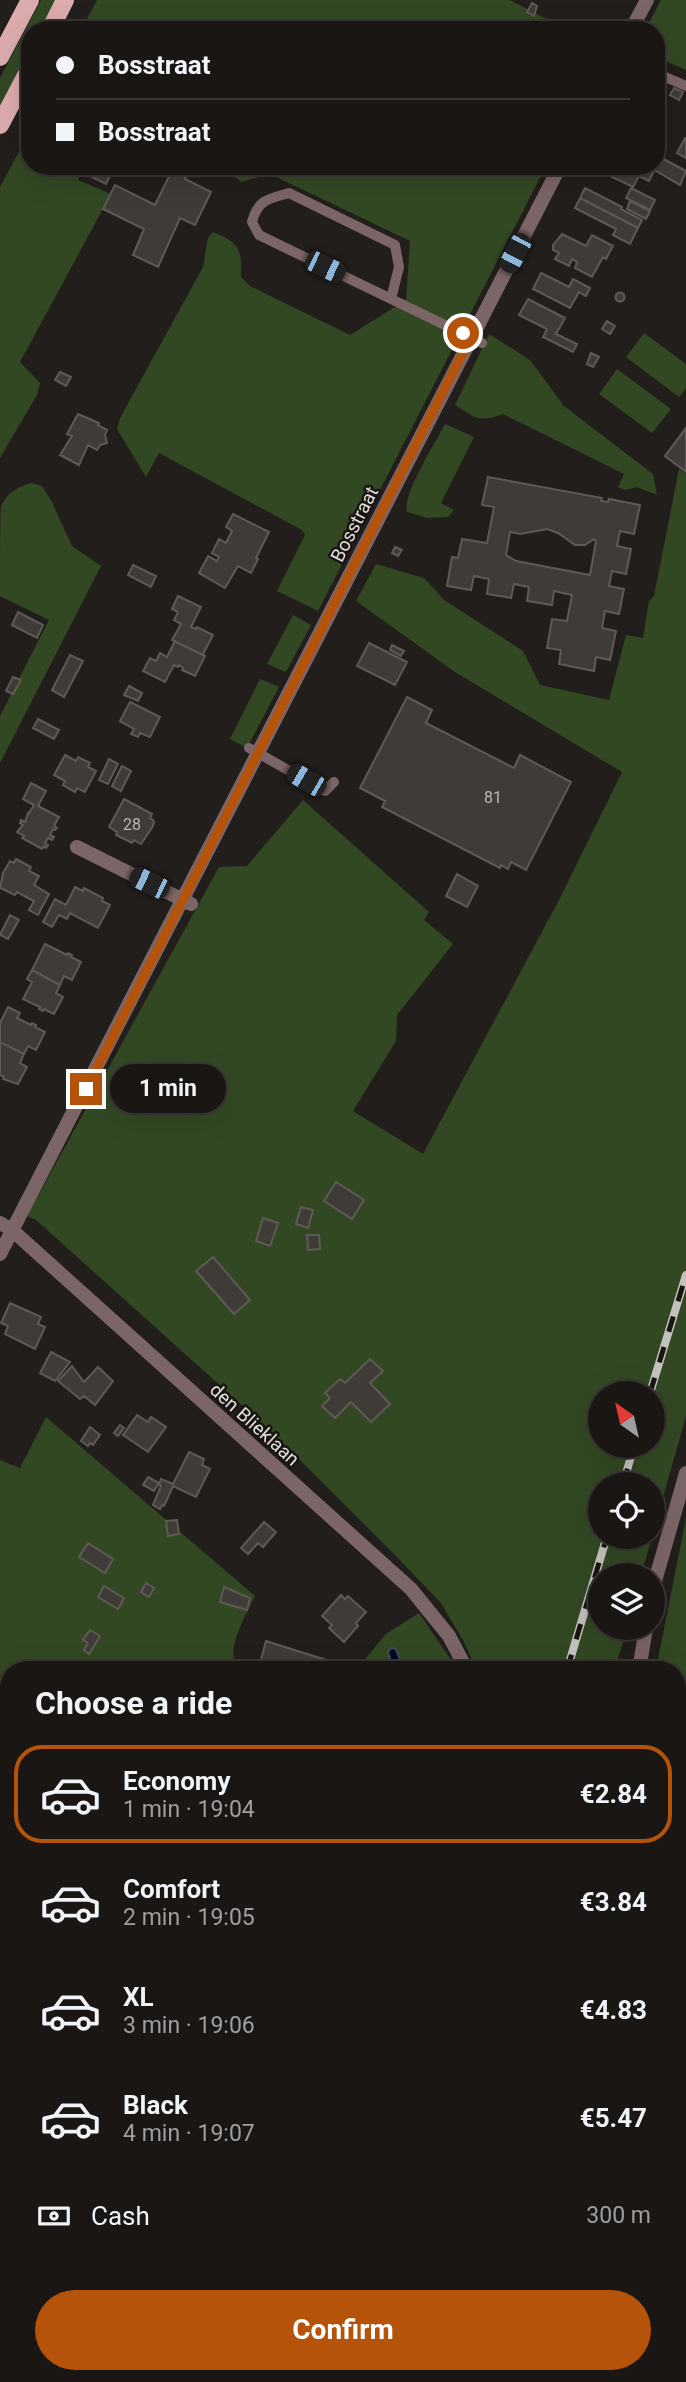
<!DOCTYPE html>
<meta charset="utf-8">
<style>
:root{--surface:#1a1614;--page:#272322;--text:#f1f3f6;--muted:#9f9fa0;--line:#383534;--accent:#b45309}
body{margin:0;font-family:Roboto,sans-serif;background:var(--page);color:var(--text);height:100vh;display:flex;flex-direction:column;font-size:26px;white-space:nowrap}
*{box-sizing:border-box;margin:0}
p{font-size:23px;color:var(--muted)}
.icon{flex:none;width:38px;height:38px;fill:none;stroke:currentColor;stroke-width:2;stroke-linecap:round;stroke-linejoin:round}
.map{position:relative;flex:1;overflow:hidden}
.drawer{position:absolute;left:0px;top:1661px;width:686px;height:723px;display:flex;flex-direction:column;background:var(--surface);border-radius:28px 28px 0 0;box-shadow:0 7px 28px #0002,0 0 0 2px var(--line)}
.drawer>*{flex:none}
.hud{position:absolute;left:21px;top:21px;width:644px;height:154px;border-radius:28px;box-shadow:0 7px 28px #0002,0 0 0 2px var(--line);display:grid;align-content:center;height:154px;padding:0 35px;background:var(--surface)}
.needle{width:46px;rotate:326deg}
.fabs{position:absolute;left:588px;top:1381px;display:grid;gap:14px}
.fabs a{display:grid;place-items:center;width:77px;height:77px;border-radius:50%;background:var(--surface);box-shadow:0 7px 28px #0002,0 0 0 2px var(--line);font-size:35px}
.end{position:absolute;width:32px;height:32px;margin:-16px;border:9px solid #b45309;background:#fff;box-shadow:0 0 0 4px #fff}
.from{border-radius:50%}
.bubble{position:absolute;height:49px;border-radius:24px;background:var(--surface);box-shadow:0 7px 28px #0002,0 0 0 2px var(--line);font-size:23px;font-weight:700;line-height:49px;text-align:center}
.car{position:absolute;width:21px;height:42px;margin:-21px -10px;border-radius:9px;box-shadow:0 0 5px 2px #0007;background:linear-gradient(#222 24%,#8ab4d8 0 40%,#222 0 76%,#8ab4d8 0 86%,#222 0)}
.hud b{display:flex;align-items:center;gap:24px;height:66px;font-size:26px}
.hud b+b{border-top:2px solid var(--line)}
.hud i{width:18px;height:18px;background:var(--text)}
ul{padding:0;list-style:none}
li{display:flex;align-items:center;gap:21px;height:98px;margin:0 14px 10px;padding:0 21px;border:4px solid transparent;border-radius:28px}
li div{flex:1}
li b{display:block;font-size:26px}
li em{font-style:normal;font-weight:700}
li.current{border-color:var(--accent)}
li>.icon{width:63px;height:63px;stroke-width:1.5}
h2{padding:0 35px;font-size:32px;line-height:84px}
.pay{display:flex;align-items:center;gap:18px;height:77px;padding:0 35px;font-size:26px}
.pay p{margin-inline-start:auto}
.primary-button{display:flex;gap:14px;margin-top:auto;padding:14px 35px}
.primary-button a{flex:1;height:80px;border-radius:42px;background:var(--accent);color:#fff;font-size:28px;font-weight:700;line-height:80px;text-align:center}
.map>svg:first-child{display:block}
</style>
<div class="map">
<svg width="686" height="2382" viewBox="0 0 686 2382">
<rect width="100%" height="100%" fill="#221e1b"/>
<path fill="#324823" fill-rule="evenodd" d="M41,0h17l-16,30h-12v24l-30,58v-34z
M97,0h413l58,30h-487z
M661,0h25v70l-30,-13v-27h-11z
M30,131v35h55l-7,14 33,14 -91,168 20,21 -3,12 -37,63v-271z
M235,166h311l-228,445 -41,-20 28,-56 -3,-5 -143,-77 -13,24 -29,-48 3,-11 83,-151 5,-29 5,-6c27,11 29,17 28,45l9,9 100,49 56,-35 4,-59 -140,-67 -29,8 -10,-8z
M644,333l42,31v24l-7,9 -53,-40z
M489,334l41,26 34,46 89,68 4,21 -20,-8 -12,3 -7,-3 6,-13 -121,-60c-24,9 -27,4 -48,-9z
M617,369l54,40 -19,24 -53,-39z
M445,424l29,13 -33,66 13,7 -6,7 -21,1 -20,-6c-5,-18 29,-70 38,-88z
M679,469l7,5v942l-33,117v-49h-53v52l52,1 -11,38h-41v53h27l-12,41h-139l-13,-29 -22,-37 -44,-46 -124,-124 -237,-213 -9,-4 192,-349 28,-1 56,-66 126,112 -5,8 29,24 -56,71 -1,26 -43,70 70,43 137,-256 62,-126 -167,-100 -99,-71 20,-37 48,14 20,22 79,51 17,34 69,15 17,-65 17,3 6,-37 5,-5zM600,1393h53v53h-53z
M31,483l11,3 10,16 20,44 29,20 -101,197v-47l49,-96 -49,-24c0,-16 0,-80 1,-90 6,-13 17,-19 30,-23z
M293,615l18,10 -25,47 -19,-8z
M260,679l19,8 -32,61 -17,-9z
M46,1417l209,179c-9,20 -31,53 -17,73l-229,1v705h276l-2,7h-283v-922l20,8z
M686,1518v258l-9,1v-107l-21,-1z
M419,1613l30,44 4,12 -97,1 30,-36z
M686,1796v80l-9,-4v-75z
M686,1926v31l-9,-5v-11z
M686,1960v79l-9,-4v-55z
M677,2069l9,4v309h-381l2,-7h370z"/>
<path fill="#000a21" stroke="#444a59" stroke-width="2" d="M391,1648l5,1 7,20h-10l-5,-17z"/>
<path fill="#3f3b37" stroke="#5f5a56" stroke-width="2" fill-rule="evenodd" d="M532,3l5,3 -3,10 -7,-4z
M674,88l9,4 -4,8 -9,-5z
M685,138h1v20l-9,-5z
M656,155l30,16 -6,14 -32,-19h8z
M90,166h25l-9,18 -20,-10z
M174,166h17l-6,13 26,13 -16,33 -15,-7 -22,49 -25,-12 11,-26 -41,-20 12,-24 40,20z
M596,166h49l9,5 -5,10 -10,-5 -6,11 -38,-18z
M585,188l37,19 -1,2 21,11 -4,8 -58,-30z
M631,188l24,12 -5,10 -24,-12z
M580,198l58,30 -8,16 -17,-9 3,-6 -41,-21z
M630,201l20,10 -4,8 -19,-10z
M562,234l24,12 6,-11 21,11 -7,13 -3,-2 -11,20 -17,-9 2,-6 -5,-3 -3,7 -14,-7 4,-6 -6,-3v-5z
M541,273l28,14 4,-8 17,9 -4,8 -7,-4 -9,16 -37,-19z
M615.5 297a4.5 4.5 0 1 1 9 0a4.5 4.5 0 1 1-9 0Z
M528,299l37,19 -9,16 21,10 -4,8 -30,-15 4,-8 -28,-14z
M607,321l8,5 -5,8 -8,-5z
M591,353l8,4 -6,10 -6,-3z
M60,372l11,5 -5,9 -11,-6z
M78,414l21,9 -1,2 9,5 -2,5 2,8 -7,2 -3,5 -9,-5 -9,20 -19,-10 12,-19 -5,-2z
M686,428v44l-21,-16z
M488,477l114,21 -1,3 7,1 1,-3 31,6 -6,29 -14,-3 -3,15 14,3 -5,25 -14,-3 -3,15 15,3 -5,25 -14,-3 -3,17 14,3 -6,29 -14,-3 -2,14 -35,-7 2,-14 -14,-2 5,-29 15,2 5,-26 -18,-4 -2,14 -25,-4 2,-14 -15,-3 -3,14 -24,-4 2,-15 -15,-3 -3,14 -24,-4 5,-29 6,1 4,-19 25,4 7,-36 -12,-2zM547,529l11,4 17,12h10l9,-6 2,2 -6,34 -74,-14 -10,-6 4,-23 10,2z
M233,514l36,18 -13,26 2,1 -7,14 -13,-7 -13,22 -26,-15 9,-17 9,5 2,-4 -7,-4 7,-14 7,4 6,-12 -6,-4z
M395,547l7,3 -4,6 -6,-3z
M133,565l23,11 -5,11 -23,-12z
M178,596l23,11 -10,20 5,2 1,-2 16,8 -10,19 2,2 -33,-16 9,-16 -7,-4 4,-8 -6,-3z
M18,612l25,13 -6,13 -25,-13z
M172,640l33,16 -10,20 -13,-6 1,-2 -4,-3 -1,2 -4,-2 -9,17 -22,-11 7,-13 6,3 4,-8 7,4 8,-16z
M369,643l38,19 -12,23 -38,-19z
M392,645l12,6 -3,5 -11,-6z
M70,655l13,6 -19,36 -12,-7z
M13,677l8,3 -8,14 -7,-3z
M129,686l13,7 -4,8 -14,-6z
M407,697l25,13 -6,13 88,45 6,-13 51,27 -45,88 -15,-8 -3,7 -7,-4 -1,3 -118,-61 3,-6 -25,-13z
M130,702l30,15 -10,20 -10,-4 -2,4 -7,-3 3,-5 -14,-8z
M38,719l21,11 -5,9 -21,-11z
M65,755l11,6 2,-4 12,6 -2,4 8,4 -11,21 -8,-4 -2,4 -12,-7 2,-4 -11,-6z
M109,759l9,5 -10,20 -9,-4z
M122,766l9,5 -10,20 -9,-5z
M31,783l15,8 -8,15 21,11 -5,9 3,2 -2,2 -2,-1 -3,6 4,2 -2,3 -4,-2 -3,5 3,2 -2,3 -2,-2 -2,3 -20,-11 2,-2 -7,-4 6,-7 -3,-2 1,-3 4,2 3,-9h1l5,-8 -11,-6z
M124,799l28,15 -2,4 4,3 -1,5 -12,18 -7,-4 -2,3 -16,-8 1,-3 -8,-5z
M16,859l15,8 -2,4 10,5 -5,9 15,9 -11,21 -9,-5 5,-9 -17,-9 -2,3 -15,-7 3,-15 7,-12 4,2z
M457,874l21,12 -11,21 -21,-11z
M75,887l8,4 1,-3 19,10 -1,3 8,4 -12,23 -28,-15 -3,6 -8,-4 -7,12 -9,-5 12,-23 11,6z
M10,915l9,5 -11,19 -8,-4z
M45,944l22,11 1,-2 4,2 -1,2 10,5 -9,18 -8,-4 -4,9 -28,-15z
M32,970l28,15 -4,8 7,4 -9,17 -10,-5 -1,2 -4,-2 1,-2 -17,-8 9,-17 -5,-3z
M8,1007l12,6 -3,5 14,7 1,-2 4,2 -1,2 10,5 -9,18 -8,-4 -4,8 -24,-12v-19z
M0,1042l24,12 -4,9 7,4 -9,17 -15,-5 1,-2 -4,-2z
M336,1182l28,18 -12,19 -28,-18z
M301,1207l12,3 -5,18 -12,-4z
M263,1218l15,5 -8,23 -14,-5z
M307,1235h12l1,14 -12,1z
M213,1257l37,43 -16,14 -38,-43z
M10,1303l31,14 -3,7 7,3 -10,22 -30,-15 3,-8 -7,-3z
M51,1352l19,10 -15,19 -15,-8z
M370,1359l13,12 -13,12 20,21 -19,18 -20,-20 -16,16 -13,-12 8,-8 -5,-5 15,-14 5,4z
M72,1366l12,16 14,-15 15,14 -18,24 -11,-9 -4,3 -22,-18z
M137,1415l11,7 3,-5 15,10 -18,25 -25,-17z
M120,1425l4,3 -6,8 -4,-3z
M90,1427l10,8 -7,10 -3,-2 -2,3 -7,-5z
M189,1452l15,7 -2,6 8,4 -14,28 -23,-11 -9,20 -2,-1 -2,4 -7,-4 8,-19 -2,-2 2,-5 12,5z
M148,1477l11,6 -5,8 -11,-6z
M177,1520l2,14 -11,2 -2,-15z
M264,1522l12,10 -13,15 -5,-4 -10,11 -7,-6z
M88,1543l25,16 -8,14 -26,-16z
M146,1583l8,5 -5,9 -8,-5z
M104,1586l20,12 -6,11 -20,-12z
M224,1587l26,11 -3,12 -27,-8z
M341,1595l4,4 3,-3 18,16 -10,11 2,3 -14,16 -15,-14 3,-3 -10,-9z
M90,1630l10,6 -11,18 -5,-4 4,-7 -5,-3z
M266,1641l60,19 -3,10h-41l-22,-7z
M19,1663l11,7h-15z
M0,1731l9,4 -2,7 -7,-4z"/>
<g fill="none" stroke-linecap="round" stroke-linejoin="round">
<path stroke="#7c6566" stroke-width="10" d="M656,73l30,13
M391,299l8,-32 -4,-22 -106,-52c-20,6 -31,6 -37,29l7,13 223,108
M249,748l76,43 9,-9
M677,1881l9,5
M677,1915l9,-15
M677,2048l9,4"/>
<path stroke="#7c6566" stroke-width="14" d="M631,30l16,-30
M77,847l114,57
M0,1223l12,7 399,359 38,47 18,34
M0,1254l560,-1088
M653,1588l33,-115
M639,1670l7,-42
M677,1791l9,-1
M298,2382l3,-7"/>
<path stroke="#dcabad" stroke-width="18" d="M50,30l15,-30
M0,57l30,-57
M0,125l30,-57"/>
<g stroke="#c3c1be" stroke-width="8">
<path id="rail" d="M650,1393l36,-118
M623,1484l11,-38
M567,1670l40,-134
M352,2382l2,-7"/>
</g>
<use href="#rail" stroke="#191512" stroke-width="5" stroke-dasharray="16" stroke-linecap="butt"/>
</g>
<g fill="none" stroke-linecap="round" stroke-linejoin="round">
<path stroke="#b45309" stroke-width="9" d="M86,1089l385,-752 -8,-4"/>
</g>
<g text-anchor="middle" stroke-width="5" stroke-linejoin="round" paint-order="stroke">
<g font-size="16" fill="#b8b6b3">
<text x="493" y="803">81</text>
<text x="132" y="830">28</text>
</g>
<g font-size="19" fill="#e1dfdc" stroke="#191512">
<text transform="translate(354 524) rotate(-63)" y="7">Bosstraat</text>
<text transform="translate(255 1424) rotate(42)" y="7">den Blieklaan</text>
</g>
</g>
</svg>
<div class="fabs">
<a><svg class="needle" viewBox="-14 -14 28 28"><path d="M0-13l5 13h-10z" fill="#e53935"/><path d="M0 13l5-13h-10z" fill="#9f9fa0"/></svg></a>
<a><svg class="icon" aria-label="locate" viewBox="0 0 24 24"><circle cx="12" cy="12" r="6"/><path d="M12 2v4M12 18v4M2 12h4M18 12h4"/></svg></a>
<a><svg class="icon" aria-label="layers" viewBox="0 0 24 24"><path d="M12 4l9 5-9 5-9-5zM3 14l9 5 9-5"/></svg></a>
</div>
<i class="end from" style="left:463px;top:333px"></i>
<i class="end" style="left:86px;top:1089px"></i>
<div class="bubble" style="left:110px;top:1064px;width:116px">1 min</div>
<i class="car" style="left:515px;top:253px;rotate:208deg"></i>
<i class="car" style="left:325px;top:267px;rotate:116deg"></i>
<i class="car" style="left:306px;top:780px;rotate:300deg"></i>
<i class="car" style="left:149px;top:883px;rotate:296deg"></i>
<div class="hud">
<b><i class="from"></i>Bosstraat</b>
<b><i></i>Bosstraat</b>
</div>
<section class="drawer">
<h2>Choose a ride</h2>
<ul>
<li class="current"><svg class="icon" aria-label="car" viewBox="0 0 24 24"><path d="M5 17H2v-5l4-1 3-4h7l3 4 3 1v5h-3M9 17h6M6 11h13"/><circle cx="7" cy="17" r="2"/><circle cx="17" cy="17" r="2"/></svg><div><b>Economy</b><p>1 min · 19:04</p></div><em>€2.84</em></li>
<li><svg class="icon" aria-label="car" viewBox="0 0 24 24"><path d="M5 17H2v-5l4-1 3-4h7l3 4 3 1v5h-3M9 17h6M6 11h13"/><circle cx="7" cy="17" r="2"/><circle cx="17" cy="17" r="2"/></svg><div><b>Comfort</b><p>2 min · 19:05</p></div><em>€3.84</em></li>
<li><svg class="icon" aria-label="car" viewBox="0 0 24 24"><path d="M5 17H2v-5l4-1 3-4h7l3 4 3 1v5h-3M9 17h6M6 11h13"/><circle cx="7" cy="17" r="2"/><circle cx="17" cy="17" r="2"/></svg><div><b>XL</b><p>3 min · 19:06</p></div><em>€4.83</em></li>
<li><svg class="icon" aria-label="car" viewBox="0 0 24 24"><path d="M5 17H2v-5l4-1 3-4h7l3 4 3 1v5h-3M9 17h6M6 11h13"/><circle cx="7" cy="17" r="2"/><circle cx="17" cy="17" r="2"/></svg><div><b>Black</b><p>4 min · 19:07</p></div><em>€5.47</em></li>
</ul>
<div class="pay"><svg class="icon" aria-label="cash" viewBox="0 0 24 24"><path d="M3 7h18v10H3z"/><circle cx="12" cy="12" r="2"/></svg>Cash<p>300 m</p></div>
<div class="primary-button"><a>Confirm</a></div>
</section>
</div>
